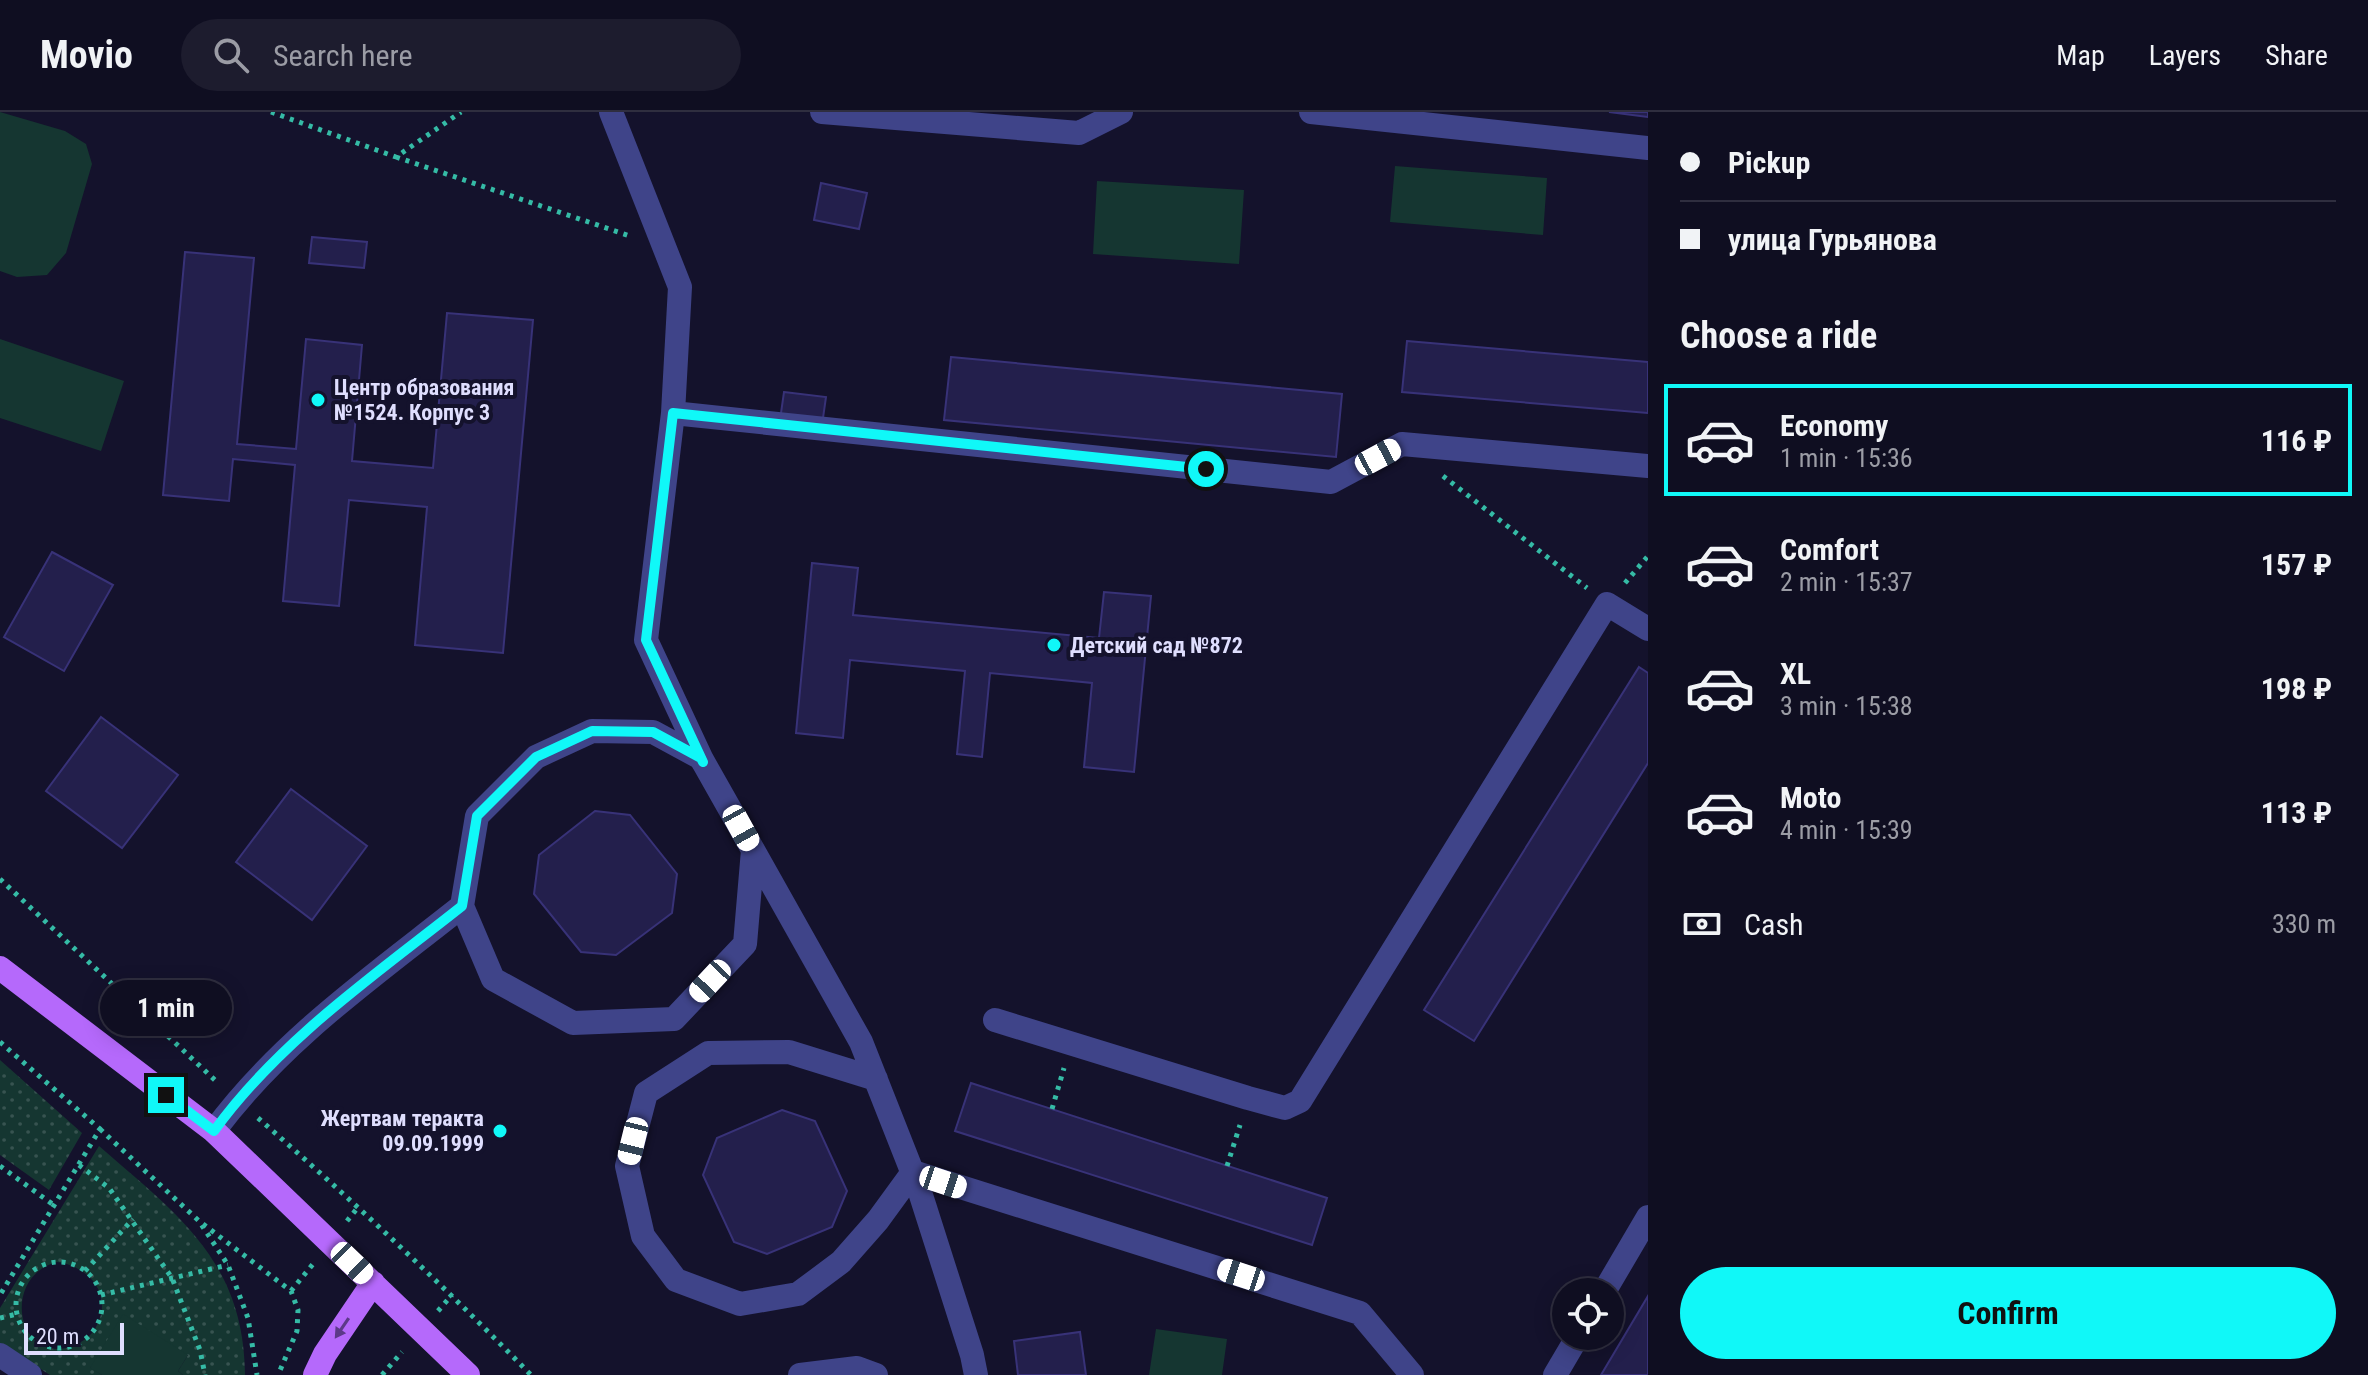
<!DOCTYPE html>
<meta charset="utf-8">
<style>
:root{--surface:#0f0e21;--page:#1d1c2e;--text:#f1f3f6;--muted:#9b9ca5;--line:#2f2e3f;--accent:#10f8f8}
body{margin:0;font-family:"Roboto Condensed",sans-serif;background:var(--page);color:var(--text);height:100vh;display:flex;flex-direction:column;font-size:30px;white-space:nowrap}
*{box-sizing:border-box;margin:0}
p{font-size:26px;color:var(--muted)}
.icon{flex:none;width:44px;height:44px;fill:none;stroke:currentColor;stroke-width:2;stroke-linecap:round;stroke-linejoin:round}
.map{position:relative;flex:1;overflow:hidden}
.details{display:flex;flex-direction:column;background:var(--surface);width:720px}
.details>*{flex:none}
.banner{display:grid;align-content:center;height:176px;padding:0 32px;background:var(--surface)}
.controls{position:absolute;left:1552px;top:1166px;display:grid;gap:16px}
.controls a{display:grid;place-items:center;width:72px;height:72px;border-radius:50%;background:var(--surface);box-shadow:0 4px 20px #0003,0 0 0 2px var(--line);font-size:40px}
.scale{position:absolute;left:24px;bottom:20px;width:100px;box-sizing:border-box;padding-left:8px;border:4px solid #dfdefe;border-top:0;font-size:22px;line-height:28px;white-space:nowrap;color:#dfdefe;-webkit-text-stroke:6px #14122c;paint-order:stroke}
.end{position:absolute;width:36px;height:36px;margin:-18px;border:10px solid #10f8f8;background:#111;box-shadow:0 0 0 4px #111}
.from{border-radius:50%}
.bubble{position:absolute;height:56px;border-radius:28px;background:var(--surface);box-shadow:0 4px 20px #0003,0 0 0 2px var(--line);font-size:26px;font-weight:700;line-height:56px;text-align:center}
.car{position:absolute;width:24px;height:48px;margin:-24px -12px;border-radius:10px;box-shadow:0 0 6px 2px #0007;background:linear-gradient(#fff 24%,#345 0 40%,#fff 0 76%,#345 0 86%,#fff 0)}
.banner b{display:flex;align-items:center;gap:28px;height:76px;font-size:30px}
.banner b+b{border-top:2px solid var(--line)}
.banner i{width:20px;height:20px;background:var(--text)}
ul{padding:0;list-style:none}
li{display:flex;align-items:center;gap:24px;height:112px;margin:0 16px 12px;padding:0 16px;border:4px solid transparent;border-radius:0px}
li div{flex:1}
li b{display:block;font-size:30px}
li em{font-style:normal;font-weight:700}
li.selected{border-color:var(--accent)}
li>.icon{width:72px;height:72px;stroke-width:1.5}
h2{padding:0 32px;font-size:36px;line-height:96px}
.pay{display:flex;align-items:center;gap:20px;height:88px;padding:0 32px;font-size:30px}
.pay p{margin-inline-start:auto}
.primary-button{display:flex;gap:16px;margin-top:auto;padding:16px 32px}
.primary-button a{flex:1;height:92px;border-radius:48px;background:var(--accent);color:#111;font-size:32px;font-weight:700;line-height:92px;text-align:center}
header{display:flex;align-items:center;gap:48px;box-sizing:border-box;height:112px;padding:0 40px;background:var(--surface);border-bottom:2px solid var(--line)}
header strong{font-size:38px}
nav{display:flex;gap:44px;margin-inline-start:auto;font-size:28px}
.search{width:560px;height:72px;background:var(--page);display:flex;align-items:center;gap:20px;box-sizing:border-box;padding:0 28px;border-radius:44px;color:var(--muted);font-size:30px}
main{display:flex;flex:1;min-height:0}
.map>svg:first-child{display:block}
</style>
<header>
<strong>Movio</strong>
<div class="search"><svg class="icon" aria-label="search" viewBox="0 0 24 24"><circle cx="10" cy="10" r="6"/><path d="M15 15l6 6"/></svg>Search here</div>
<nav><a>Map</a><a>Layers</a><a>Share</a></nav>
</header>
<main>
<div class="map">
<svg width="1648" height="1263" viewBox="0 0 1648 1263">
<defs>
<pattern id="grass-dots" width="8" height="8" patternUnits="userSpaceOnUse" patternTransform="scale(2)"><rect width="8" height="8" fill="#153631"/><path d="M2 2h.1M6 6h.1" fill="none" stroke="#375350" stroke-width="1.8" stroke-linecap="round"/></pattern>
</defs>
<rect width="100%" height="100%" fill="#14122c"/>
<path fill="url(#grass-dots)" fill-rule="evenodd" d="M0,948l82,73 -33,57 -49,-35z
M99,1034c79,69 145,115 146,229h-62l-5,-4 10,-16 -98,12 12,8h-52l-50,-32v-35zM57,1150c32,4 57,33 39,65 -5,9 -13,15 -23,19 -56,20 -73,-69 -16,-84z"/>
<path fill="#153631" d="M0,0l65,19 21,13 6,20 -26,89 -19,22 -30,2 -17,-6z
M1395,54l152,12 -4,57 -153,-13z
M1097,69l147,9 -5,74 -146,-10z
M0,227l124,42 -23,70 -101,-33z
M123,1202l65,41 -10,16 5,4h-81l-12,-7z
M1156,1217l71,10 -5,36h-73z"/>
<path fill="#231f4c" stroke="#383278" stroke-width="2" d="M1609,0h39v5z
M821,71l46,10 -8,36 -45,-9z
M312,125l55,5 -3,26 -55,-5z
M185,140l69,6 -17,186 59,5 10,-110 56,6 -10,116 81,7 14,-155 86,7 -30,333 -88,-8 12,-138 -78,-7 -10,106 -56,-5 12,-136 -62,-6 -4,42 -66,-6z
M1407,229l241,21v51l-246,-21z
M951,245l391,37 -6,63 -392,-37z
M784,280l42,5 -4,28 -42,-5z
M52,440l61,33 -49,86 -60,-34z
M812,451l46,5 -5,47 246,23 5,-46 47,4 -17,176 -50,-5 8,-84 -102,-10 -8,84 -25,-3 8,-83 -115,-11 -7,78 -47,-5z
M1639,555l9,6v90l-174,278 -50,-31z
M101,605l77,58 -56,73 -76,-57z
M291,677l76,57 -55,74 -76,-58z
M595,699l35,4 47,59 -5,39 -56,42 -35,-3 -47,-58 5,-39z
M971,971l356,115 -15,47 -357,-114z
M782,998l33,11 32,70 -15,36 -65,27 -33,-12 -31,-67 14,-37z
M1648,1184v79h-47z
M1080,1220l6,43h-68l-4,-34z"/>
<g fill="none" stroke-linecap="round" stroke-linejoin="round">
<path stroke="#35bba6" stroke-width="5" stroke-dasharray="4 6" stroke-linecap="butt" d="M271,0l125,45 65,-45
M396,45l234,79
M1443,364l144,112
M1625,471l23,-27
M0,767l217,203
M0,930l100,87 -100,166
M1052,997l12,-41
M258,1006c94,82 185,167 273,257
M100,1017l99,92 29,44 20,53 9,57
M79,1053l30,23 63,90 28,72 5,25
M0,1054l55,40
M1227,1054l13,-41
M347,1109l12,-15
M203,1112l88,67 7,19 -1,21 -19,44
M16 1193a43 43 0 1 1 86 0a43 43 0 1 1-86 0Z
M85,1159l48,-52
M291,1179l22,-27
M101,1183l127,-30
M438,1199l14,-16
M0,1206l17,-4
M382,1263l20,-23"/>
<path stroke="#3f4489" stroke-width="24" d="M611,0l69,175 -7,126 -27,227 57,122
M822,0l257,21 42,-21
M1311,0l337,36
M673,301l658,69 71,-38 246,22
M592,619l61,1 48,26 52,92 -8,94 -71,75 -101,4 -80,-44 -31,-73 15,-90 59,-59z
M753,738l108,192 58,147 53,166 4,20
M995,908l253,78 37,10 15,-7 307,-497 41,25
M876,967l-87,-27 -81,1 -62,40 -19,73 16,70 33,44 64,24 58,-10 43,-32 37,-42 35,-48 447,141 52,62
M214,1019c67,-91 161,-156 248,-225
M1604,1180l44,-75
M0,1243l30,20
M800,1263l57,-7 19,7
M1555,1263l23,-39"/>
<path stroke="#b569fb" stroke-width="24" d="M0,856l214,163 254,244
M315,1263l10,-21 48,-71"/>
</g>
<defs><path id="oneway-solid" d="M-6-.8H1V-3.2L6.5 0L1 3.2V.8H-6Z" transform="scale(2)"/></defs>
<use fill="#5c3989" href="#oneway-solid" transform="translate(342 1216) rotate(124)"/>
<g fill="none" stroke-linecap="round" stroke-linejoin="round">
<path stroke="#10f8f8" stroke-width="10" d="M166,983l48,36c66,-91 161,-156 248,-225l15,-90 59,-59 56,-26 61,1 48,26 2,4 -57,-122 27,-227 533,56"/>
</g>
<g fill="#10f8f8" stroke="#14122c" stroke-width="3">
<circle cx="318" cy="288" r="8"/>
<circle cx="1054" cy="533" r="8"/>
<circle cx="500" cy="1019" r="8"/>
</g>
<g text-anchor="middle" stroke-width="8" stroke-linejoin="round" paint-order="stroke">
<g font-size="22" font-weight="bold" fill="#dfdefe" stroke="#14122c" text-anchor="start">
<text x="334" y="283">Центр образования<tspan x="334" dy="25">№1524. Корпус 3</tspan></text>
<text x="1070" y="541">Детский сад №872</text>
<text x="484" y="1014" text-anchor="end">Жертвам теракта<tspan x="484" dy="25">09.09.1999</tspan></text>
</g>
</g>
</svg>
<div class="controls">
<a><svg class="icon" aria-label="locate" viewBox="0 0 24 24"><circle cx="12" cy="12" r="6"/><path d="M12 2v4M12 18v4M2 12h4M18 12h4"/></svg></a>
</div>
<div class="scale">20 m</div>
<i class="end from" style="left:1206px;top:357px"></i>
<i class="end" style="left:166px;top:983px"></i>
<div class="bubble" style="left:100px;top:868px;width:132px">1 min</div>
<i class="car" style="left:1378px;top:345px;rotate:62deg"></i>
<i class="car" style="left:741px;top:716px;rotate:151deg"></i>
<i class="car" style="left:710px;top:869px;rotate:223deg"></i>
<i class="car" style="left:633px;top:1029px;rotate:194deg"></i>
<i class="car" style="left:943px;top:1070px;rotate:108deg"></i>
<i class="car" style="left:352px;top:1151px;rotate:134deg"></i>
<i class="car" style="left:1241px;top:1163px;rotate:288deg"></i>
</div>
<section class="details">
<div class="banner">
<b><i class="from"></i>Pickup</b>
<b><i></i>улица Гурьянова</b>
</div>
<h2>Choose a ride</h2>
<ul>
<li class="selected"><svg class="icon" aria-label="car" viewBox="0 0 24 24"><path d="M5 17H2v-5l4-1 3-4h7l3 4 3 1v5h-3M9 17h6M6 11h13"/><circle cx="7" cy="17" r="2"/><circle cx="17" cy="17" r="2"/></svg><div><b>Economy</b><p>1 min · 15:36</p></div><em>116 ₽</em></li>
<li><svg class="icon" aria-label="car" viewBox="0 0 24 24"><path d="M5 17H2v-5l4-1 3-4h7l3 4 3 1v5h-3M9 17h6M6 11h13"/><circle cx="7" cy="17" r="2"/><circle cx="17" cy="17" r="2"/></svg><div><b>Comfort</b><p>2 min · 15:37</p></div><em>157 ₽</em></li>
<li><svg class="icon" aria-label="car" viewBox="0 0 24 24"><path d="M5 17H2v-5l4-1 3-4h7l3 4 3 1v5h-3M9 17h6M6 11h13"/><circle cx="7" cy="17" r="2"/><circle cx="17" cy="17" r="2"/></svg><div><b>XL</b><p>3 min · 15:38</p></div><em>198 ₽</em></li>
<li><svg class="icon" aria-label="car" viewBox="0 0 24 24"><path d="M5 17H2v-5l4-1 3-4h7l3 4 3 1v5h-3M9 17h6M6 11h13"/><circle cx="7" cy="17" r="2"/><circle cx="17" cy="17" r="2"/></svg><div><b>Moto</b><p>4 min · 15:39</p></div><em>113 ₽</em></li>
</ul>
<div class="pay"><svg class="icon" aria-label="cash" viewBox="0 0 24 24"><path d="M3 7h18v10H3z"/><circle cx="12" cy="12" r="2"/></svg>Cash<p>330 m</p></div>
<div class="primary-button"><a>Confirm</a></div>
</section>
</main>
